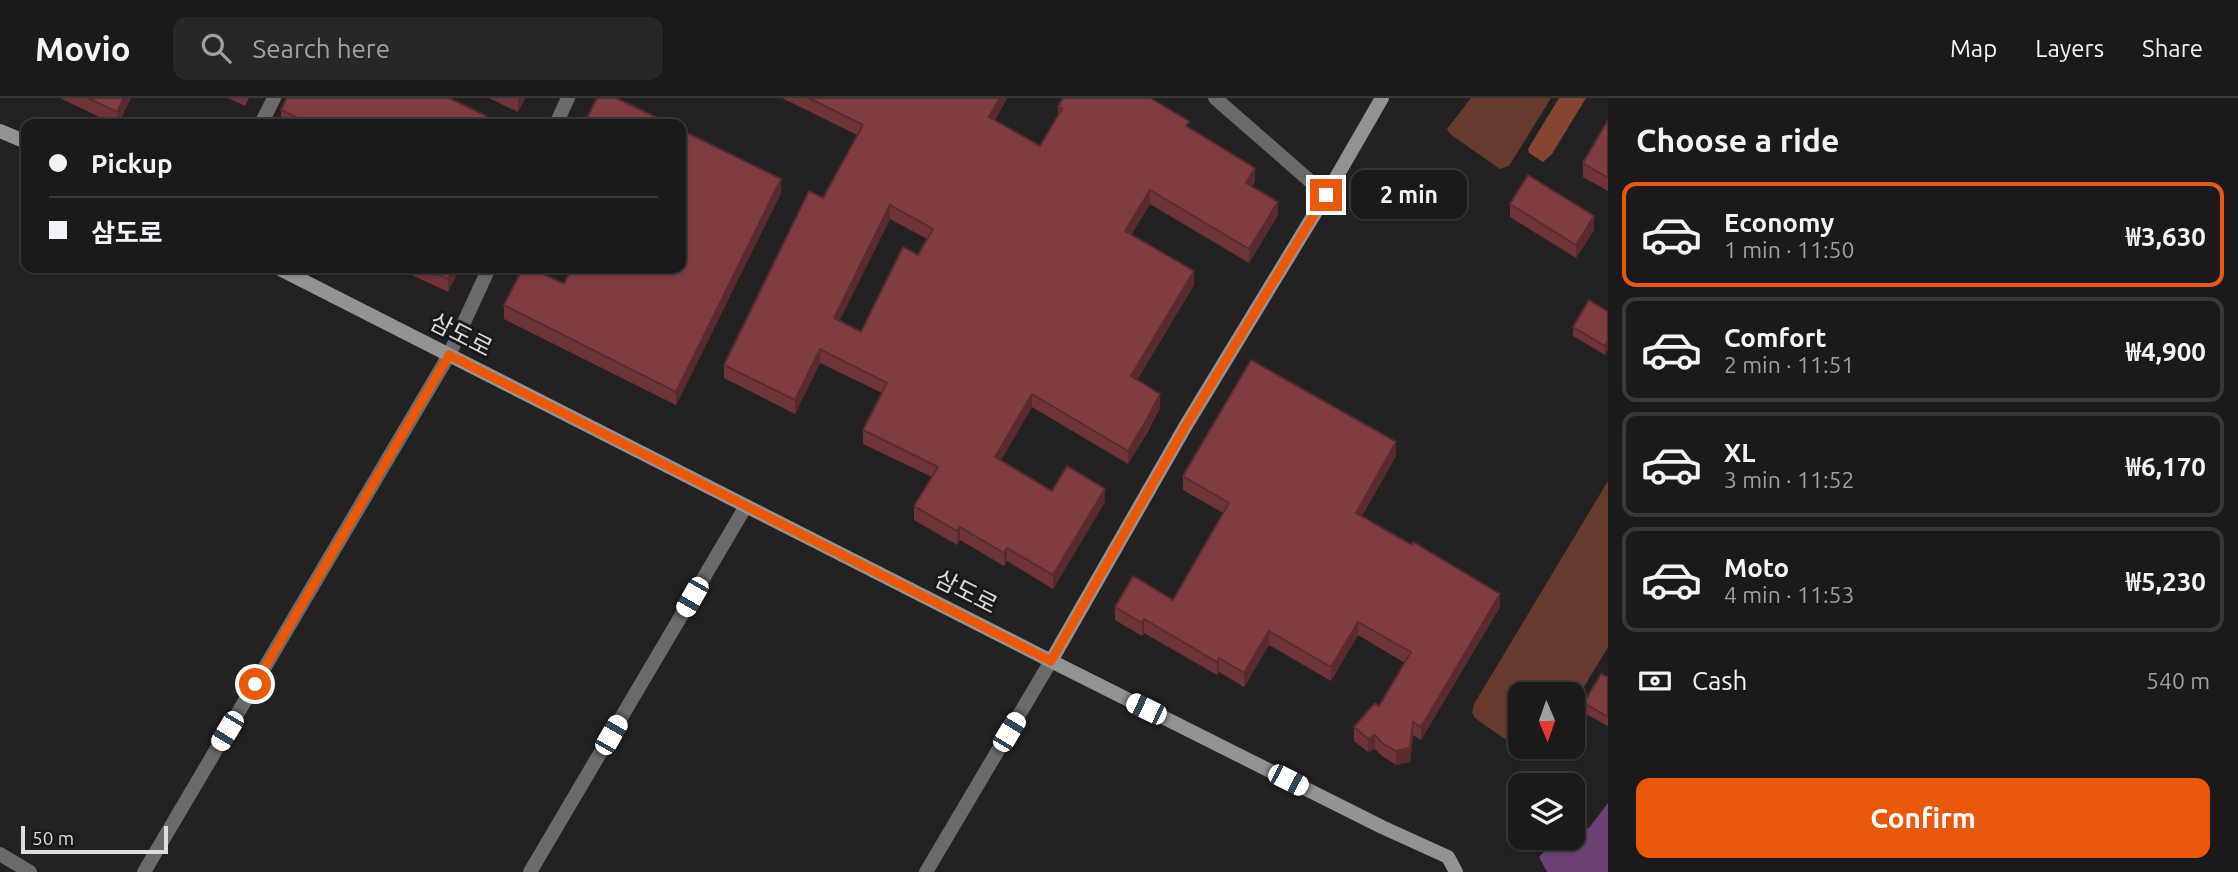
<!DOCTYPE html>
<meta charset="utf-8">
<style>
:root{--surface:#1b191a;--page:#282627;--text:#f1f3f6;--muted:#a0a0a2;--line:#393839;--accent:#ea580c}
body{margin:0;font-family:Ubuntu,"Noto Sans KR",sans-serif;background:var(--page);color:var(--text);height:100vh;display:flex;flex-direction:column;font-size:26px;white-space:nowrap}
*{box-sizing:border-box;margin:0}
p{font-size:23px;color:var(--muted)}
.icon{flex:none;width:38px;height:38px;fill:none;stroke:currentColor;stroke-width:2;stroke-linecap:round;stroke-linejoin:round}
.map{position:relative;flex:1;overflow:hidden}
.drawer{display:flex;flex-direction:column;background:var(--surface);width:630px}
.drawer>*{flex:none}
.hud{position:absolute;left:21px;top:21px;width:665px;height:154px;border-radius:14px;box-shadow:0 2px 5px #0004,0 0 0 2px var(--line);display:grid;align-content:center;height:154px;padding:0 28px;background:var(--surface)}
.needle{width:46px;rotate:178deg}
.buttons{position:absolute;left:1508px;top:584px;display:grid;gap:14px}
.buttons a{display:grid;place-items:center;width:77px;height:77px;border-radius:14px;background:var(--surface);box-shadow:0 2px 5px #0004,0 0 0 2px var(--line);font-size:35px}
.scale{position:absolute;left:21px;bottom:18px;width:147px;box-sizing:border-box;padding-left:7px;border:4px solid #dedcdd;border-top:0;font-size:19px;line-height:24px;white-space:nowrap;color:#dedcdd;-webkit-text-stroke:5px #1b1819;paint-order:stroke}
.end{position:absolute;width:32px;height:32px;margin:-16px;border:9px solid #ea580c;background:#fff;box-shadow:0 0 0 4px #fff}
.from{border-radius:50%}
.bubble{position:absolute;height:49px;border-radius:14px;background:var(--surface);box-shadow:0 2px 5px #0004,0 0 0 2px var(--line);font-size:23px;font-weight:600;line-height:49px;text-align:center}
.car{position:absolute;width:21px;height:42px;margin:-21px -10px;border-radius:9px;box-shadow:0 0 5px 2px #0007;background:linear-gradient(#fff 24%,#345 0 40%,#fff 0 76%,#345 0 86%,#fff 0)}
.hud b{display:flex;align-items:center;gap:24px;height:66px;font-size:26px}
.hud b+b{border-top:2px solid var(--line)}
.hud i{width:18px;height:18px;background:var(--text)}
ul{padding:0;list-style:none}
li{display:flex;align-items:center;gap:21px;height:105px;margin:0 14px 10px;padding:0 14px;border:4px solid var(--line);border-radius:14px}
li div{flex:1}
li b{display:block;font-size:26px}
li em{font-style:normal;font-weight:600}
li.active{border-color:var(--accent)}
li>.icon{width:63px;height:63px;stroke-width:1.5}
h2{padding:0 28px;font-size:32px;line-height:84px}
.pay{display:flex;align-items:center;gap:18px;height:77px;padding:0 28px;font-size:26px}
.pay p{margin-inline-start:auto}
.primary-button{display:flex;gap:14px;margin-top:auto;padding:14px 28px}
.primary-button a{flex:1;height:80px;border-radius:14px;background:var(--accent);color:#fff;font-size:28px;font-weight:600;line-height:80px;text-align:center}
header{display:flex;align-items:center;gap:42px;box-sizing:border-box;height:98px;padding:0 35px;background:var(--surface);border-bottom:2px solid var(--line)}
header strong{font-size:33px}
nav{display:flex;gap:38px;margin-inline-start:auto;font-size:24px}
.search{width:490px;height:63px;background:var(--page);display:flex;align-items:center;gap:18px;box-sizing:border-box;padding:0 24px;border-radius:14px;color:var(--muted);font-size:26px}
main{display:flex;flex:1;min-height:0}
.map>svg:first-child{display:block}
</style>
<header>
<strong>Movio</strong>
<div class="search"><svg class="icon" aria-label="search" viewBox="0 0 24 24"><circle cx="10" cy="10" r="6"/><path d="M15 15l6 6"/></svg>Search here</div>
<nav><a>Map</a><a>Layers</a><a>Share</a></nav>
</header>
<main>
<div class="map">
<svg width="1608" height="774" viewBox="0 0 1608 774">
<rect width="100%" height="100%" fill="#242122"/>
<path fill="#663b2e" d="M1471,0h80l-42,68 -9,3 -50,-35 -3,-5z
M1608,383v166l-35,58v-10h-52v52h27l-4,7 -9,5 -5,-2 -55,-39 -3,-5 2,-9z"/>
<path fill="#844532" d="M1559,0h27l-34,56 -9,8 -14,-9 -1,-4z"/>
<path fill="#6b4273" d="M1608,705v69h-61l-8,-15 19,-19h15v-10h16z"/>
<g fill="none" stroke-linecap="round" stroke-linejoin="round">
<path stroke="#6b696a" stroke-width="14" d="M1215,0l111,97
M261,26l13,-26
M556,26l12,-26
M0,756l30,18
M144,774l305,-517 40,-87
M530,774l216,-366
M926,774l125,-211"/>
<path stroke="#949293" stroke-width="14" d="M0,33l26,11
M278,170l773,393 134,-234 141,-232 56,-97
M1051,563l331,166 66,30 8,15"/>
</g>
<path fill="#6e3438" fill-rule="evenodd" d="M60,0h71l-13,26h-4z
M228,0h21l-4,8z
M489,0h36l-7,14z
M782,0h225l-12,22 45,26 18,-29v-10l131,21 66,53 -3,6 26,28 -29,48 -99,-59 -19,31 63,50 -57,95 23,28 -13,25 -19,31 -96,-57 -31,53 51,31 53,11 -52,87 -46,-28 -3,5 -44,-26 -3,5 -43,-25v-14l18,-29 -69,-33v-14l19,-37 -62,-30 -25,51 -71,-36v-13l99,-167 34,-63zM890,121l37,20 -9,16 -57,77 -22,-11z
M281,12l205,14h-203l-2,-1z
M1608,22v71l-25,-14v-14z
M781,95l-105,212 -172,-86v-14l60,-21z
M1510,106l84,26 -18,28 -66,-41z
M397,170h63l-12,24z
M1608,214v37l-3,6 -32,-19v-9z
M1396,358l-34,60 138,91 -79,133 -8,-5 -3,27 -14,3 -14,-9 -7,-7 -7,3 -14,-11v-14l25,-21 26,-43 -47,-28 -27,46 -62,-36 -25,42 -25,-15 -2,3 -73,-42 -2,3 -27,-16v-13l58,-7 50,-87 -40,-23v-14z
M1608,579v49l-24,-13v-10z"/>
<path fill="#5a2b2e" d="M124,0h7l-14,26v-12z
M518,0h7l-7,14z
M1000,0h7l-18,33v-14z
M1255,70v13l-9,16v-14z
M781,81v14l-105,212v-13z
M1150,92v14l-25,41v-14z
M1278,104v13l-29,48v-14z
M890,107v14l-56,113v-14z
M1594,118v14l-18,28v-13z
M453,170h7l-12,24v-13z
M1194,173v14l-63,105v-14z
M1608,242v9l-3,6v-9z
M820,251v14l-25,51v-14z
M1032,296v13l-37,63v-13z
M1160,296v14l-32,56v-13z
M1396,344v14l-40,70v-13z
M1105,391v13l-52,87v-14z
M960,429v13l-3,5v-14z
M1007,450v13l-3,5v-13z
M1500,496v13l-79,133v-13z
M1144,521v14l-2,3v-13z
M1358,524v13l-27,46v-14z
M1269,533v14l-25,42v-14z
M1219,560v14l-2,3v-13z
M1413,624v13l-3,27 -14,3v-14z
M1375,637v14l-7,3v-13z"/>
<path fill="#803d41" stroke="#5a2b2e" stroke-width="2" fill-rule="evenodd" d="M88,0h36l-7,14z
M287,0h162l37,18 -4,8h-172l-29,-14z
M597,0h19l54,26h-86z
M809,0h191l-11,19 51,29 22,-37 -4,-2 5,-9h87l39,23 -3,5 69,42 -9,15 32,19 -29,47 -99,-59 -25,41 69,40 -63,105 29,18 -13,25 -19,32 -96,-57 -37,63 57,34 15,-25 38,23 -52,86 -46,-27 -3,5 -44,-26 -3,4 -43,-25 24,-39 -75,-37 24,-47 -67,-34 -25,51 -71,-35 85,-174 14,7 40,-73zM890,107l43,24 -15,26 -15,-8 -42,85 -27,-14z
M175,22l9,4h-11z
M1608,22v58l-25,-15z
M681,32l100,49 -105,213 -172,-87 19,-37h8l33,16 8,-16h109z
M1528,77l66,41 -18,29 -66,-41z
M425,170h28l-5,11z
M1589,202l19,12v28l-3,6 -32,-19z
M1251,262l145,82 -40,71 56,32 1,-3 87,52 -79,133 -8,-5 -3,26 -14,3 -14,-8 -7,-8 -7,4 -14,-12 21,-24 4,3 32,-54 -53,-30 -27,45 -62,-36 -25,42 -25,-15 -2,4 -73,-43 -2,4 -27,-16 18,-31 40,24 56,-97 -46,-27z
M1601,576l7,3v40l-24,-14z"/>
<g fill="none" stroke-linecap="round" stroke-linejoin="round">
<path stroke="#ea580c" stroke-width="9" d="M255,586l194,-329 602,306 134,-234 141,-232"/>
</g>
<g text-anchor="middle" stroke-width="6" stroke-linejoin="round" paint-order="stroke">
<g font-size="24" fill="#dedcdd" stroke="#1b1819">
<text transform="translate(461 237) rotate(27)" y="8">삼도로</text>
<text transform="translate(966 494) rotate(27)" y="8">삼도로</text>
</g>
</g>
</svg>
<div class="buttons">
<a><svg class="needle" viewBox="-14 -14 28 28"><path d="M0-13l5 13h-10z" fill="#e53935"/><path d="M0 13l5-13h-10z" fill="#a0a0a2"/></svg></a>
<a><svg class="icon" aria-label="layers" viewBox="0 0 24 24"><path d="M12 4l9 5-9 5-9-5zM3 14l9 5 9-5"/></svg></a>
</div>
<div class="scale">50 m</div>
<i class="end from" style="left:255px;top:586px"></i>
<i class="end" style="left:1326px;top:97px"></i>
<div class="bubble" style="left:1351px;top:72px;width:116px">2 min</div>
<i class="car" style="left:692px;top:499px;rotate:210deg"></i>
<i class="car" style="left:1146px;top:611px;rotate:296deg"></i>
<i class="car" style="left:227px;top:633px;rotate:211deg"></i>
<i class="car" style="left:1009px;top:634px;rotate:31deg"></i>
<i class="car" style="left:611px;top:637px;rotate:30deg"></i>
<i class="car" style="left:1288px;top:682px;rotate:117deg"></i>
<div class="hud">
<b><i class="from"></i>Pickup</b>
<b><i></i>삼도로</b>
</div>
</div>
<section class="drawer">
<h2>Choose a ride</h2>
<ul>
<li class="active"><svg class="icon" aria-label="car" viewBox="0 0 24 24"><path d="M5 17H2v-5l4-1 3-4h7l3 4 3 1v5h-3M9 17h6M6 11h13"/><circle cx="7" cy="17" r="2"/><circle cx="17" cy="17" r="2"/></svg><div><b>Economy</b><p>1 min · 11:50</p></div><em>₩3,630</em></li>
<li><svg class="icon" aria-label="car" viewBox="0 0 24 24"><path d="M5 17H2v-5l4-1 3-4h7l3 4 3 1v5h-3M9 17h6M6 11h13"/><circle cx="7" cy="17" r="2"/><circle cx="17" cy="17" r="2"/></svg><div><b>Comfort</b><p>2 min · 11:51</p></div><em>₩4,900</em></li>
<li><svg class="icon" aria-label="car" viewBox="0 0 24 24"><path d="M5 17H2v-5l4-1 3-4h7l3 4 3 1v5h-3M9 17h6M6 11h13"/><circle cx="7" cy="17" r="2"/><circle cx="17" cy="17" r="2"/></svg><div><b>XL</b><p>3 min · 11:52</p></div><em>₩6,170</em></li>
<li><svg class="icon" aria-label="car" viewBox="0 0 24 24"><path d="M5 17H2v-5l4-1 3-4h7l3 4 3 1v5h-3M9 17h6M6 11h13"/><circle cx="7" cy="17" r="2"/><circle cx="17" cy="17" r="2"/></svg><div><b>Moto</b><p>4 min · 11:53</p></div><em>₩5,230</em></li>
</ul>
<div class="pay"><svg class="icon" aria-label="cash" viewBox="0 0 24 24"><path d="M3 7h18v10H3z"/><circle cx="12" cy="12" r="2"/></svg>Cash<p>540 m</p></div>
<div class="primary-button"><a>Confirm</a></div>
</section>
</main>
